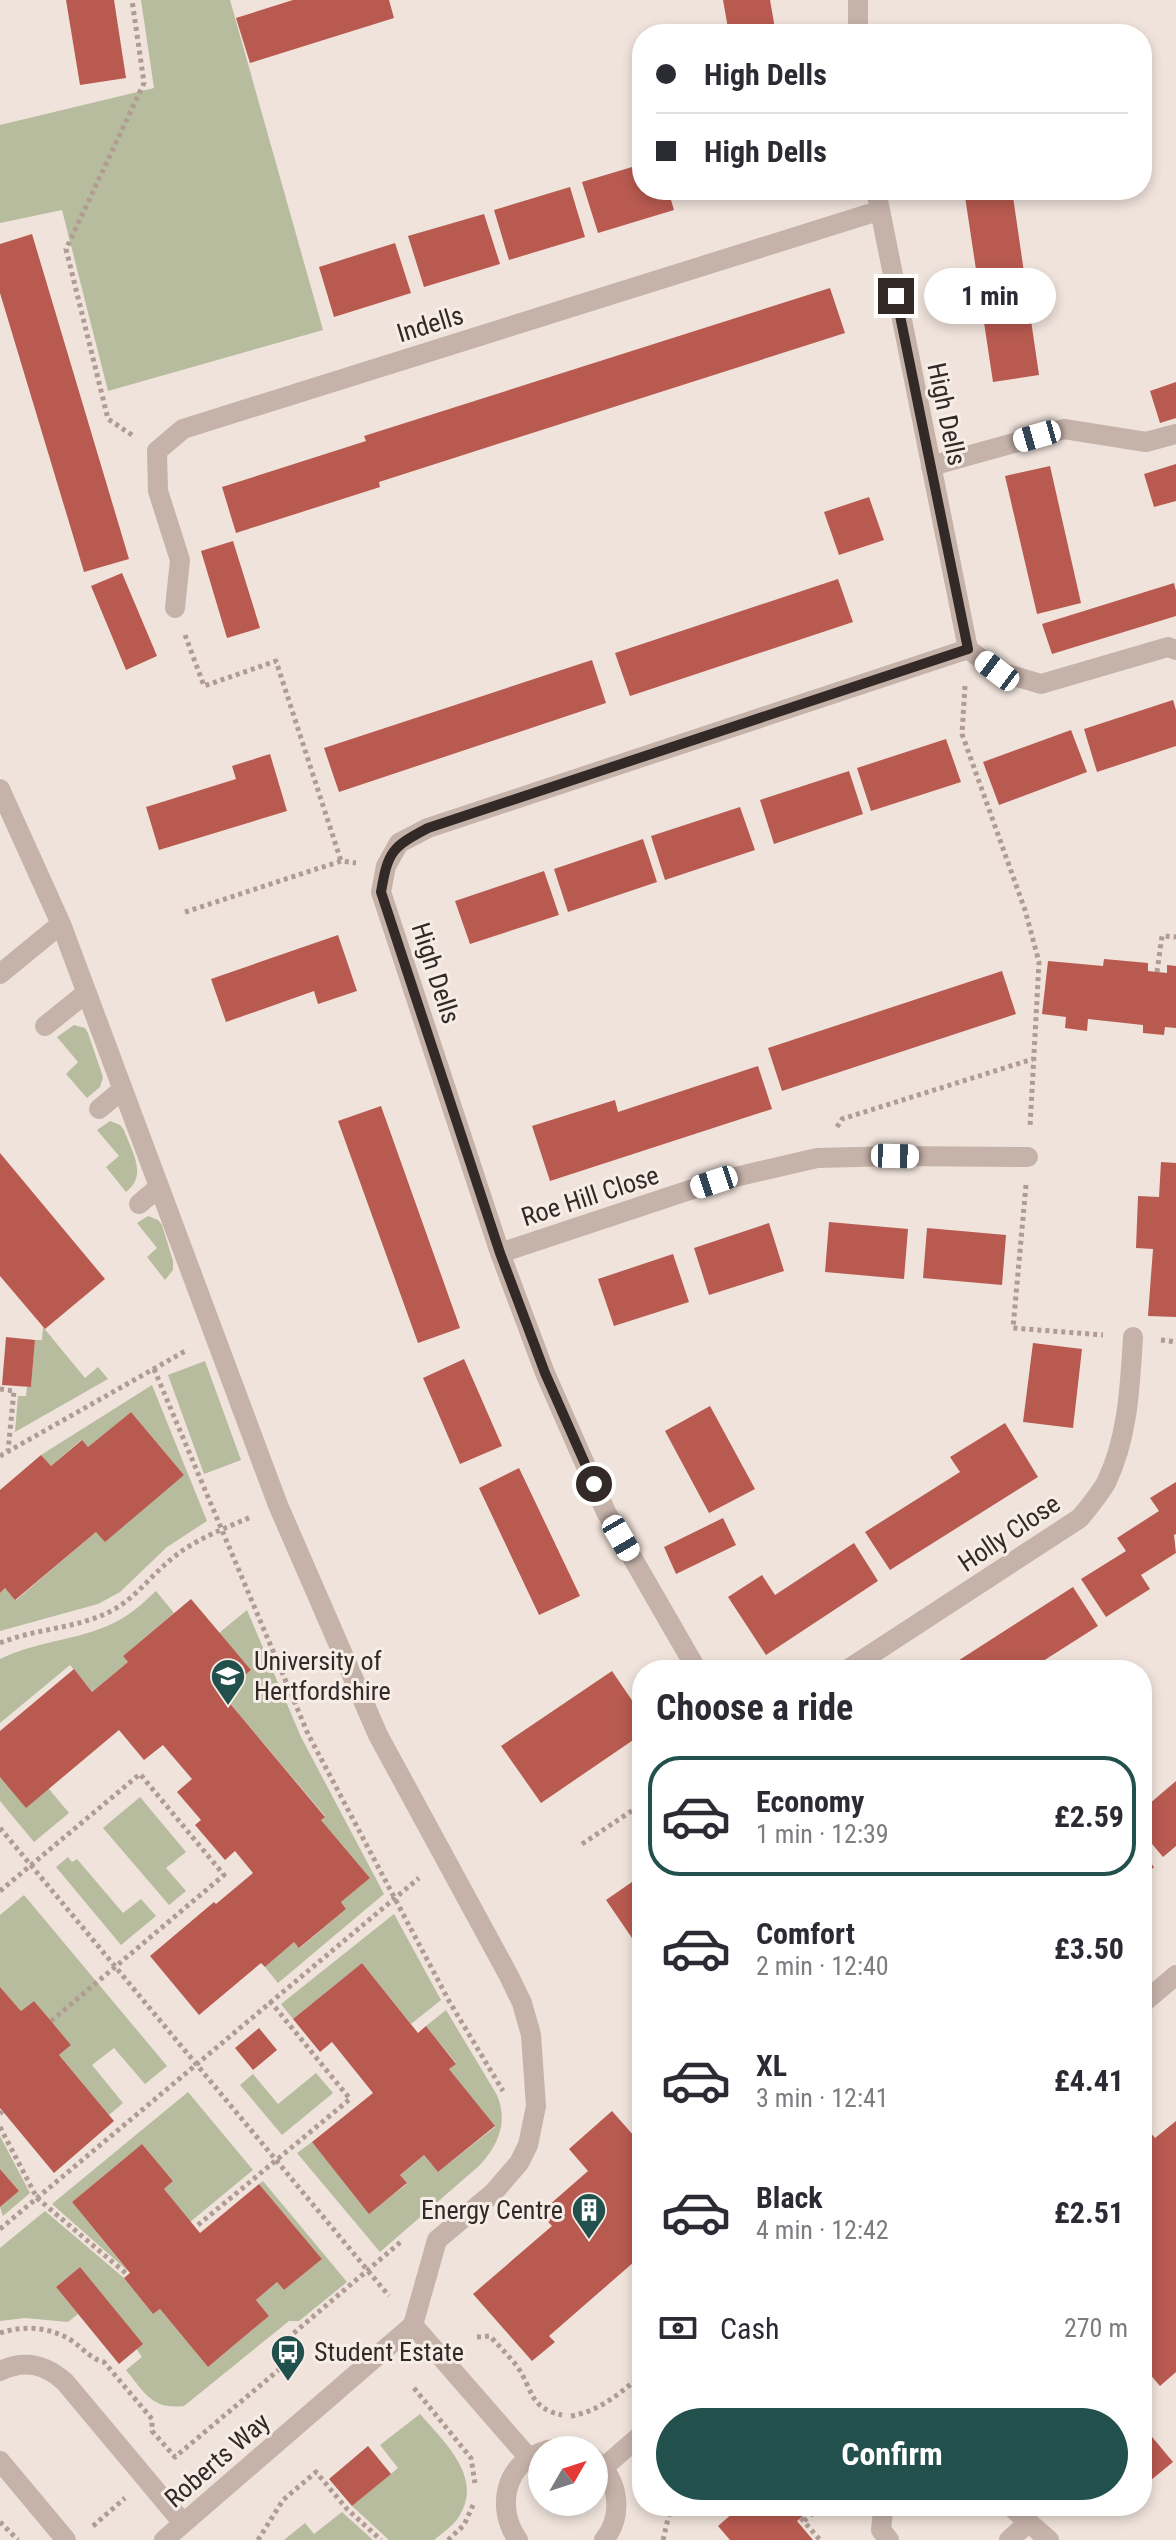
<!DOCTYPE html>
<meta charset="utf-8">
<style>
:root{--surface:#fff;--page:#f2f2f3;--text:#2b2b33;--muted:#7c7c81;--line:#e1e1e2;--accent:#22504c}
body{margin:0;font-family:"Roboto Condensed",sans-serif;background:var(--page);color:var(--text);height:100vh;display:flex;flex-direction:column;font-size:30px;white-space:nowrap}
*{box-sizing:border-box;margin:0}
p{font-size:26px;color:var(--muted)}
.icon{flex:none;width:44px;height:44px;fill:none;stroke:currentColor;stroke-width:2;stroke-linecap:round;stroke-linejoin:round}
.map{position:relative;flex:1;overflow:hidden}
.side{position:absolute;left:632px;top:1660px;width:520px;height:856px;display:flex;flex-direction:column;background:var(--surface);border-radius:32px;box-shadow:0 4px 12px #0003}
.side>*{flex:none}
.guide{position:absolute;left:632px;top:24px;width:520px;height:176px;border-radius:32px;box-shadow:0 4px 12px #0003;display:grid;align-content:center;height:176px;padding:0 24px;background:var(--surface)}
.needle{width:52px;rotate:51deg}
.fabs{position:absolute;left:528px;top:2436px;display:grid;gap:16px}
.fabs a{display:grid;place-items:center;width:80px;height:80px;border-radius:50%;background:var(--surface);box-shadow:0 4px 12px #0003;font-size:40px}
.end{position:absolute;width:36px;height:36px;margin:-18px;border:10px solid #332a28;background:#fff;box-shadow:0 0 0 4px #fff}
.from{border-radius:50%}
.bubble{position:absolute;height:56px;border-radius:28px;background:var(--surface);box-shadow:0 4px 12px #0003;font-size:26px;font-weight:700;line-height:56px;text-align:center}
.car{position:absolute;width:24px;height:48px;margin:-24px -12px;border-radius:10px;box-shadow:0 0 6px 2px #0007;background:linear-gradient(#fff 24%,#345 0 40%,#fff 0 76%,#345 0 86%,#fff 0)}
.guide b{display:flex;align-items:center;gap:28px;height:76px;font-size:30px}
.guide b+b{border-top:2px solid var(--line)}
.guide i{width:20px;height:20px;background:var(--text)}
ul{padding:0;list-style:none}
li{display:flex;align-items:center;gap:24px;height:120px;margin:0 16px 12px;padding:0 8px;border:4px solid transparent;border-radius:32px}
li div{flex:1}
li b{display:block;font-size:30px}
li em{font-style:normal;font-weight:700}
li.on{border-color:var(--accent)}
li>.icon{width:72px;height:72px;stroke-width:1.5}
h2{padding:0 24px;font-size:36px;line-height:96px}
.pay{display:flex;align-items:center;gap:20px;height:88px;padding:0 24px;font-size:30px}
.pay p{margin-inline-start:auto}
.primary-button{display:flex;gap:16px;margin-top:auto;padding:16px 24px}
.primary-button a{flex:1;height:92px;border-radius:48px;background:var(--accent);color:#fff;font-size:32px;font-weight:700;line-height:92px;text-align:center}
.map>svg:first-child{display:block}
</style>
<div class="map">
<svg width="1176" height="2540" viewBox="0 0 1176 2540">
<rect width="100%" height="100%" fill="#efe3db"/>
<path fill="#b6bc9d" d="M141,0h89l93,330 -215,61 -46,-181 -62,13v-98l154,-37z
M74,1025l11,3 3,5 15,44 -3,10 -13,11 -21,-24 12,-12 -21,-25z
M110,1121l10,4 4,5c8,22 24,45 2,62l-20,-25 13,-11 -22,-26z
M148,1216l10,4 4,5 11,36v9l-8,10 -18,-23 10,-9 -20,-25z
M43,1327l42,51 13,-11 10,12 -93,53 3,-36h8l1,-9h4l4,-47h7z
M205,1361l36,99 -37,14 -36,-99z
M152,1385l55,136 -40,26 -47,45 -22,12 -98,27v-38l5,-5 11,12 80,-68 88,-57 -53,-63 -43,35 -7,-7 -30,26 -10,-11z
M156,1591l18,22 -51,43 5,6 -36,30 -22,-27 -70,58v-64c38,-19 86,-19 121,-40 13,-7 24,-18 35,-28z
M247,1610l54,127 83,157 -106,89 -13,-16 29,-25 6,6 46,-39 -5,-7 29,-24 -49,-58 4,-4 -103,-122 29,-24 -32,-37z
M0,1777l49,12 20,24 -35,29 -34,-41z
M140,1797l46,55 -20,16 20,23 -17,14 -66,-77z
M68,1857l4,5 5,-3 46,54 18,-14 15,17 -35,29 -65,-78z
M24,1895l143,171 -22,18 -31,-36 -22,17 31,38 -14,12 -50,-60 12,-10 -37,-44 -13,10 -21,-24v-72z
M394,1914l47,86 -30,24 -49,-61 -69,56 -12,-15z
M446,2010l51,85c11,27 2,49 -17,70l-100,87 -83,-99 15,-11 57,71 38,-29 -7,-9 24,-20 14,17 57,-45 -46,-58 7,-6 -30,-37z
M316,2073l17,20 -51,42 -42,-50 13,-11 25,30z
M188,2092l65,78 -63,52 -26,-33 9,-8 -31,-37 -70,58 56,69 -76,-67z
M0,2136l30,57 -27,23 -3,-9 19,-16 -19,-22z
M263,2181l84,101 -48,39h-10l-105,85c-32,4 -40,-14 -58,-36l16,-13 -62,-90 -24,20 22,27 -10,8 -43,-4 -25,3v-73l45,-37 79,67 29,36 7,-5 48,58 61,-51 -13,-16 21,-18 7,8 38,-31 -63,-75z
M420,2414c24,28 65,64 38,104 -6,9 -16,15 -24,22h-45l-37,-34 46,-38 -18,-23z
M342,2512l31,28h-89l21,-17 9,11z"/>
<path fill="#b85a50" d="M66,0h48l12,78 -46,7z
M293,0h96l5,18 -144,45 -14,-45z
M723,0h47l6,34h-47z
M642,164v26h26l6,20 -76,23 -16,-51z
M570,187l15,50 -76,23 -15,-50z
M964,190h48l27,185 -46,7z
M484,214l16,50 -76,23 -16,-51z
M32,234l97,325 -45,13 -84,-279v-49z
M395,243l16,50 -77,24 -15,-50z
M830,288l15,45 -466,149 1,5 -144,46 -14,-46 144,-46 -2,-5z
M1176,382v36l-16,5 -10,-32z
M1176,464v37l-22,6 -10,-33z
M1050,466l31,137 -44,11 -32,-138z
M869,497l15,43 -45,15 -15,-43z
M233,541l27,87 -33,10 -26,-87z
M122,573l35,83 -31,14 -35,-84z
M838,579l15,43 -223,74 -15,-43z
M1174,583l2,8v25l-124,38 -10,-30z
M592,660l14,43 -267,89 -15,-44z
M1173,700l3,10v36l-79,26 -13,-43z
M1071,730l16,42 -88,33 -16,-43z
M946,739l15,43 -90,29 -14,-43z
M270,754l17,57 -128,39 -13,-43 90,-28 -4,-13z
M849,771l14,43 -89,30 -14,-44z
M740,807l15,43 -90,30 -14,-44z
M643,839l14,43 -89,30 -14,-43z
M544,871l15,44 -89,29 -15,-43z
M338,935l19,56 -39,13 -4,-13 -88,31 -15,-43z
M1104,959l44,4v8l19,2v-8l9,1v62l-11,-1 -1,8 -21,-2v-8l-55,-6 -1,12 -22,-3 1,-11 -24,-3 6,-53 55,5z
M1002,971l14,43 -234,77 -14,-43z
M758,1066l14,43 -222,72 -18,-55 83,-26 3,12z
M381,1106l79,222 -42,15 -80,-222z
M0,1153l105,126 -60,50 -45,-53z
M1161,1162l15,1v154l-28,-1 5,-67 -17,-1 2,-52 21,1z
M829,1222l79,7 -4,50 -79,-7z
M769,1223l15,48 -75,24 -15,-47z
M927,1228l79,7 -4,50 -79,-7z
M673,1254l16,48 -75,24 -16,-47z
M6,1337l29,3 -4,47 -29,-2z
M1033,1343l49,6 -9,79 -50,-6z
M464,1359l38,87 -42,18 -37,-86z
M710,1406l45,83 -46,24 -44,-82z
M131,1412l53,63 -79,67 -9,-10 -81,68 -10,-12 -5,5v-103l41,-35 10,11 31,-26 6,7z
M1005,1423l33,54 -148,93 -25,-38 95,-60 -10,-15z
M519,1468l61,128 -41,19 -60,-127z
M1176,1482v52l-2,1 2,18 -35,22 9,14 -44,28 -25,-38 45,-28 -9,-13 42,-27 -9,-13z
M723,1518l13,27 -60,29 -12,-27z
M854,1543l24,38 -112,74 -38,-58 34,-22 13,20z
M1073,1587l25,39 -69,44h-73l-3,-6z
M191,1599l60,71 -29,24 103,123 -4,3 49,58 -29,24 5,7 -47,39 -5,-6 -29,25 -4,-4 -62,52 -49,-59 64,-54 2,2 37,-31 -18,-22 -10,9 -30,-35 6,-5 -24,-28 15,-13 -29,-34 -19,15 -25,-30 -93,78 -26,-31v-46l74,-62 18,23 36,-30 -5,-6z
M612,1671l30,44v19l-101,69 -40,-57z
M1176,1781v65l-13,11 -21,-25v-22z
M1142,1853l12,14 -12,11z
M642,1875v56l-10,7 -26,-38z
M362,1963l56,70 8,-7 30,38 -7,5 46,57 -57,46 -14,-17 -24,20 7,8 -38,31 -57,-72 61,-49 -41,-51 -12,10 -27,-33z
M0,1987l21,24 13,-10 17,20 20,24 -12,10 55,66 -60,52 -54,-65z
M259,2028l18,22 -24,20 -18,-22z
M612,2111l30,34v110l-93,81 6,6 -23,19 -59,-67 79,-68 -12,-13 48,-42 -19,-22z
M1176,2121v251l-16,14 -18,-21v-242l13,15z
M142,2144l31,37 -9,8 36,44 59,-49 63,75 -38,31 -7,-8 -21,18 13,16 -61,51 -48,-58 -7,5 -29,-36 6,-5 -58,-71z
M0,2169l19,22 -19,16z
M80,2267l63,77 -24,20 -63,-77z
M1142,2406l10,12 -9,8 30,36 -28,23 -3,-3z
M368,2446l23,28 -39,32 -23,-27z
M741,2506h73l-17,15 16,19h-83l-12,-14z"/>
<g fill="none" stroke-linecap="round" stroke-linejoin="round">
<path stroke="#b19c93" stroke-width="5" stroke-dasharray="4 4" stroke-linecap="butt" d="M132,435l-24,-16 -42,-170 78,-166 -12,-83
M185,635l19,51 72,-25 65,200
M965,686l-3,48 63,176 14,52 -9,165
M185,912l156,-51 15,2
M1157,972l5,-36 14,1
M837,1127l5,-8 191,-60
M1026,1185l-13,143 90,7
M1161,1340l15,2
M154,1369l154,365 141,267 54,90
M0,1389l14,2 -6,60
M0,1456l187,-106
M0,1643c36,-15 78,-14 113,-33 23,-13 37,-33 56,-49 24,-21 54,-32 82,-44
M0,1828l389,468
M582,1844l60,-40
M0,1891l140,-117 84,101 -173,146
M0,2114l2,-3
M0,2127l37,71 91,77
M198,2225l152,-126 -80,-98
M0,2229l419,-351
M0,2333c23,-8 50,-6 71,7 12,8 18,18 33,22l48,57v12l23,26 125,-105 -12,-14 115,-98
M477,2337l13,-1c9,10 18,19 26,29 18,24 11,42 46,50
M414,2388l57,70 4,25
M571,2416c29,-5 49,-23 71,-41
M801,2518l19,22
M804,2521l17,-15
M0,2522l18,18
M93,2526l32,-28
M258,2540l25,-40 33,-28 31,37 34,31
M448,2540l16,-15 9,-20
M663,2540l8,-34"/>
<path stroke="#c5b2a9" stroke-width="20" d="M931,466l133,-37 82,13 30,-8
M0,789l61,135 217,581 100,230 131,241 13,27 9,32 5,71 -8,39 -9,18 -26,30 -56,47 -24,85 -249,215
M0,974l61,-50
M45,1026l41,-33
M99,1109l23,-19
M139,1204l19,-16
M0,2371c25,-12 45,-7 65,11l118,141
M0,2461l66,79
M889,2506l-6,5 -2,19 8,10
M1010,2506l39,34
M1009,2540l19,-17"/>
<path stroke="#c5b2a9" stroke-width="20" d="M858,0v34
M175,608l5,-48 -22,-69 -1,-40 26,-22 695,-218
M968,649l29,22 44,13 127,-37 8,3
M500,1253l214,-71 103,-24 78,-2 133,1
M697,1670l-91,-158 -61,-139 -45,-120 -119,-361 5,-26 13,-23 29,-15 540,-179 -92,-459
M847,1670l233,-152c9,-11 19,-23 26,-35 22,-45 24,-97 27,-146
M413,2325l116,133"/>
<path stroke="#c5b2a9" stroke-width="20" d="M1142,2004l34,-29
M547,2450l18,-2 9,2
M594,2459c25,20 30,56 10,81
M603,2468l39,-34
M518,2540c-22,-31 -14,-75 24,-88"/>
</g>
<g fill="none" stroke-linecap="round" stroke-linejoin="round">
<path stroke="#332a28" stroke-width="10" d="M594,1484l-49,-111 -45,-120 -119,-361c7,-41 11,-45 47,-64l540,-179 -72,-353"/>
</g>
<defs>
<g id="university-pin" transform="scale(1.8)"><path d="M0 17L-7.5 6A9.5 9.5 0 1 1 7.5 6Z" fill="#22504c" stroke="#f7ede7"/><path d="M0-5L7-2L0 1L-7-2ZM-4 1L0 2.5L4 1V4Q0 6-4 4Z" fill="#fff"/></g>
<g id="building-pin" transform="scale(1.8)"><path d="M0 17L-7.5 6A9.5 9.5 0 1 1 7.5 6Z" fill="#22504c" stroke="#f7ede7"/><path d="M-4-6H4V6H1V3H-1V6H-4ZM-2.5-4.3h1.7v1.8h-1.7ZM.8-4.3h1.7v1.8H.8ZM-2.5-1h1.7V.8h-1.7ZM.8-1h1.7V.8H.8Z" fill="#fff"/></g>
<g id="bus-pin" transform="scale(1.8)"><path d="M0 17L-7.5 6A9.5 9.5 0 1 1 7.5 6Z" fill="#22504c" stroke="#f7ede7"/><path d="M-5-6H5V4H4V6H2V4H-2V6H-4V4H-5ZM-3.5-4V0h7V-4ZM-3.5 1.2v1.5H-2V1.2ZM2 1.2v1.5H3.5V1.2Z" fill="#fff"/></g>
</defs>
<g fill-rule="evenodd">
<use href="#university-pin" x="228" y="1676"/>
<use href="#building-pin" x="589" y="2210"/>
<use href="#bus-pin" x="288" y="2352"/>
</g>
<g text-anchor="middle" stroke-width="6" stroke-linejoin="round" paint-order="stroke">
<g font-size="26" fill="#332a28" stroke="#f7ede7">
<text transform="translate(430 324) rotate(-17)" y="9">Indells</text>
<text transform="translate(947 414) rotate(78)" y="9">High Dells</text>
<text transform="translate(436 973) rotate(72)" y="9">High Dells</text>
<text transform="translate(590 1196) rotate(-18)" y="9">Roe Hill Close</text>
<text transform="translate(1009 1533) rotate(-34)" y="9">Holly Close</text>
<text transform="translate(217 2460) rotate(-41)" y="9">Roberts Way</text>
</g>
<g font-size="26" fill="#332a28" stroke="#f7ede7" text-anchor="start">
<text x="254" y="1670">University of<tspan x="254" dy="30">Hertfordshire</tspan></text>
<text x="563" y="2219" text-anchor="end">Energy Centre</text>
<text x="314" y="2361">Student Estate</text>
</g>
</g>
</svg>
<div class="fabs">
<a><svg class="needle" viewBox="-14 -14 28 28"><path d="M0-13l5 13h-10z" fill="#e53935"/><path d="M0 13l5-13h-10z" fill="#7c7c81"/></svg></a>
</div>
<i class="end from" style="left:594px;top:1484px"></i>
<i class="end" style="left:896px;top:296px"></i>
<div class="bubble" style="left:924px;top:268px;width:132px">1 min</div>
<i class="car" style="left:1037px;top:436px;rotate:254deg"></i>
<i class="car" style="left:997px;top:671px;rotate:307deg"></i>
<i class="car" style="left:895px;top:1156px;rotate:91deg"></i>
<i class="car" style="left:714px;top:1182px;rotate:252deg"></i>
<i class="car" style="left:621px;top:1538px;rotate:150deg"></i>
<div class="guide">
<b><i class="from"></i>High Dells</b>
<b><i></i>High Dells</b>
</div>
<section class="side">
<h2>Choose a ride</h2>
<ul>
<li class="on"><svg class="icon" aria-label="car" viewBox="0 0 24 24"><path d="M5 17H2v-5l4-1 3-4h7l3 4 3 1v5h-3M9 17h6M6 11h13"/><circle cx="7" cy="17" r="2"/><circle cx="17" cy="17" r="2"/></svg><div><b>Economy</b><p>1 min · 12:39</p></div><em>£2.59</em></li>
<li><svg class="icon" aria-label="car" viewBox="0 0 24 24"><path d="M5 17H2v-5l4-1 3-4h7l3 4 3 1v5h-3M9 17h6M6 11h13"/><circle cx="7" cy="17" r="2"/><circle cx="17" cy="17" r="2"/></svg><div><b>Comfort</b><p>2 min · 12:40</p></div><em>£3.50</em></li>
<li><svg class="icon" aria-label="car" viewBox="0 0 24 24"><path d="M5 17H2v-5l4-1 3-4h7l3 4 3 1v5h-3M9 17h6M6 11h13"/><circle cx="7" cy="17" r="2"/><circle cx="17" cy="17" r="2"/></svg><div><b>XL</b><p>3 min · 12:41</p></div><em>£4.41</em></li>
<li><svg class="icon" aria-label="car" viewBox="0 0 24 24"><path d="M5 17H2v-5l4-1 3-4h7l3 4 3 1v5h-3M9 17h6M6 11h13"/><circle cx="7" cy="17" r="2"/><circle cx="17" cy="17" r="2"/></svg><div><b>Black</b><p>4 min · 12:42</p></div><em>£2.51</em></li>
</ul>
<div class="pay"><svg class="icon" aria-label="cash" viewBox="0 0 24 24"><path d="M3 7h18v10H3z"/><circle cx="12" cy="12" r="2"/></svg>Cash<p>270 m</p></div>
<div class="primary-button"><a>Confirm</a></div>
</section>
</div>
